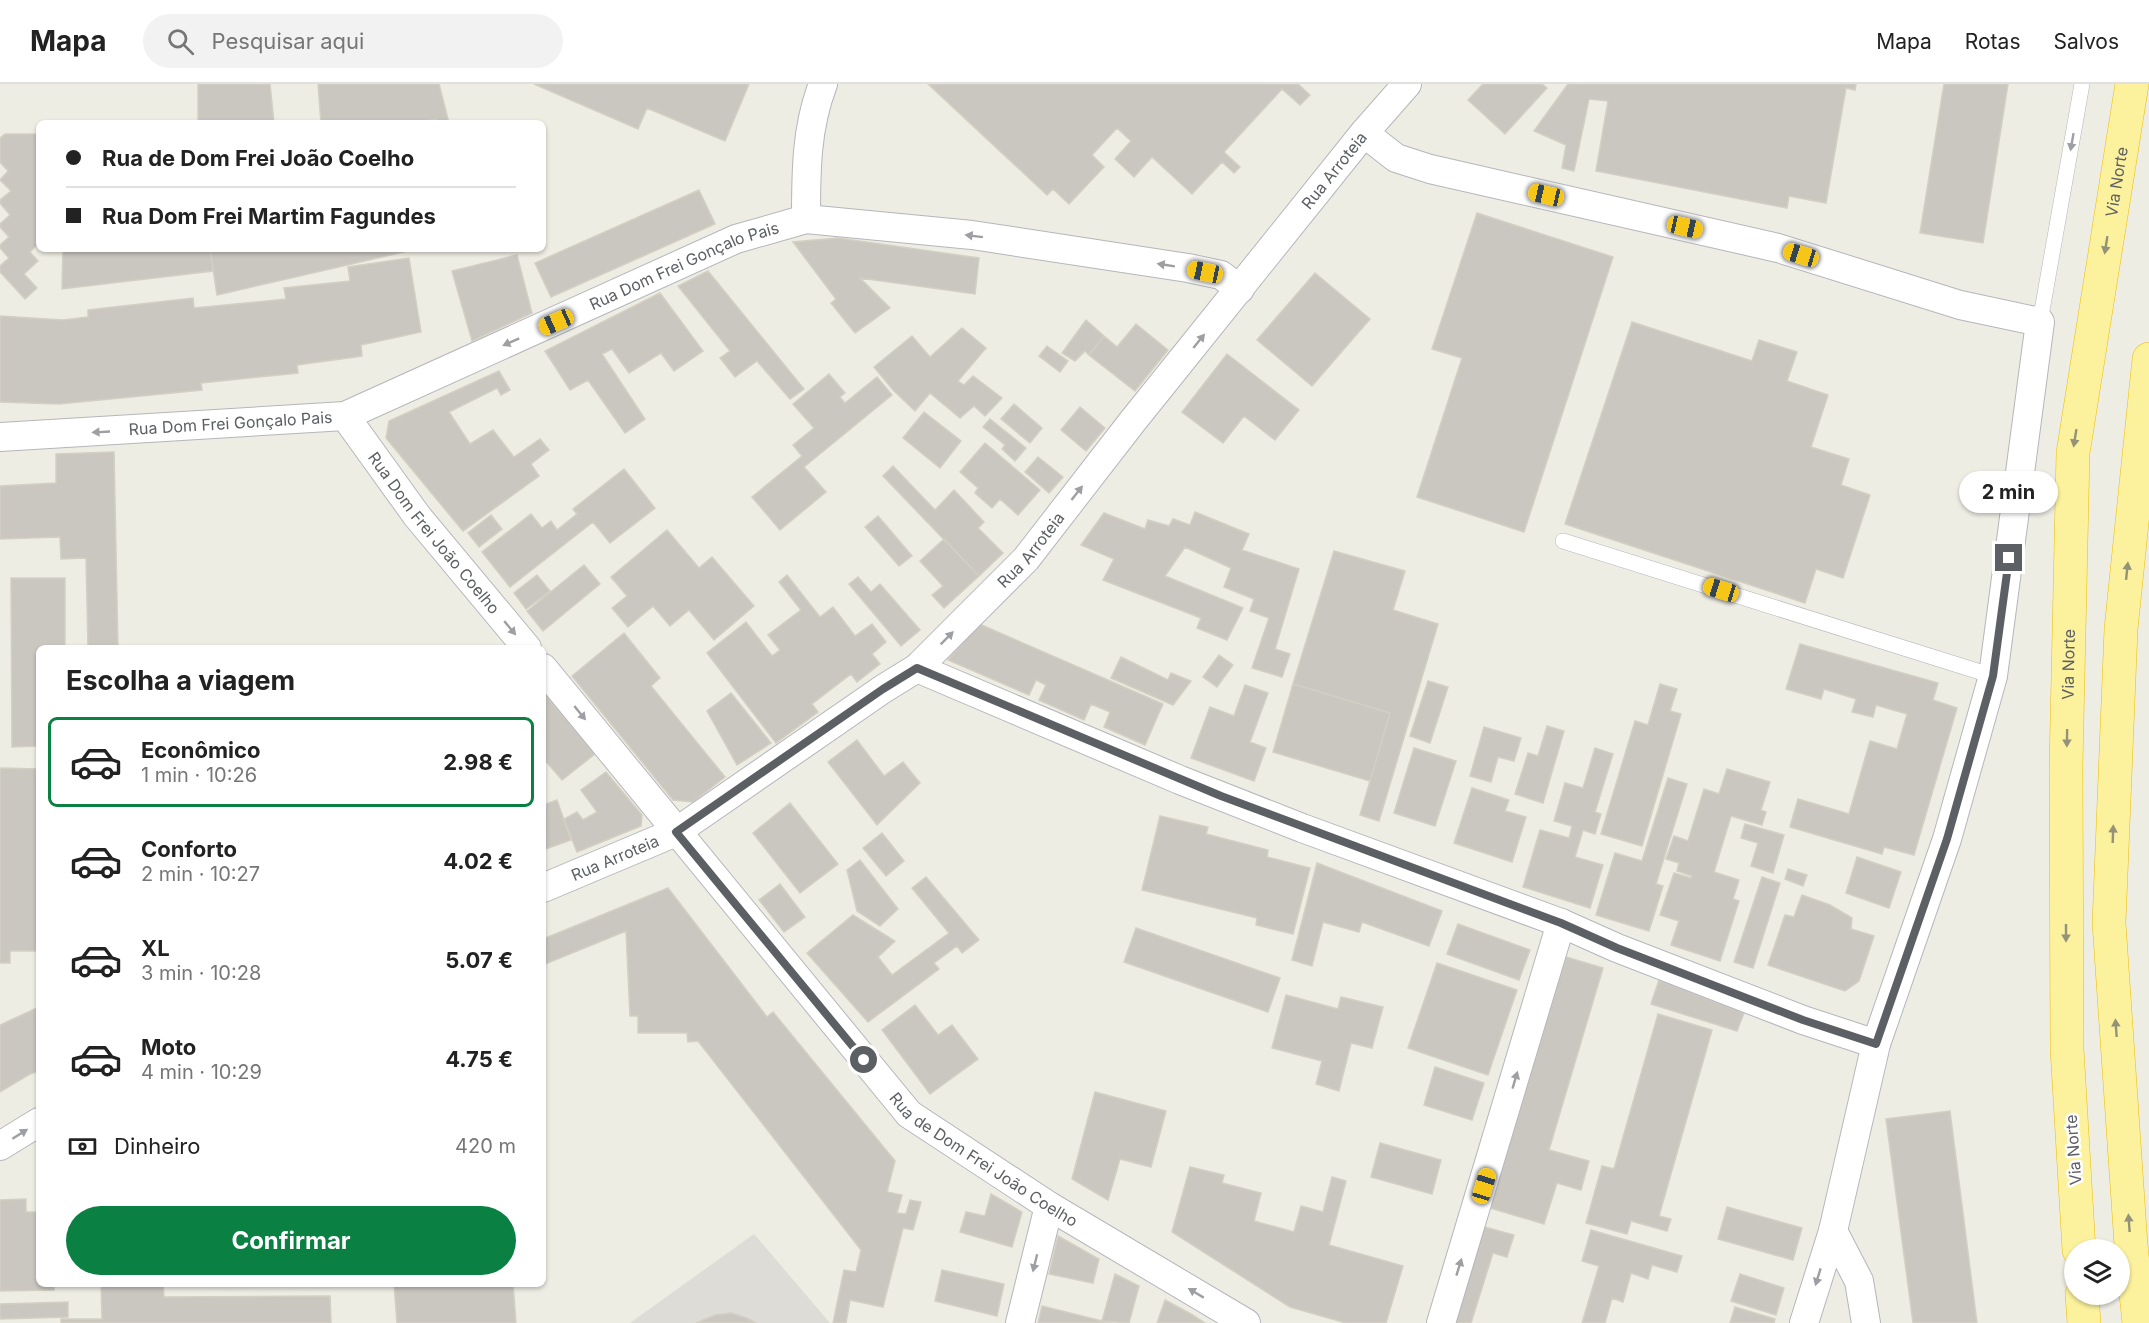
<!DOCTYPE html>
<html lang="pt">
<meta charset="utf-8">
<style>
:root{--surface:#fff;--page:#f2f2f2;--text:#222;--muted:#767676;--line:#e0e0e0;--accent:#0b8043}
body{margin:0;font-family:Inter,sans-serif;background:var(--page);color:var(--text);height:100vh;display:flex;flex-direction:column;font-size:22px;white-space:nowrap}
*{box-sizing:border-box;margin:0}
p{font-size:20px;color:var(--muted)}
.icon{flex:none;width:33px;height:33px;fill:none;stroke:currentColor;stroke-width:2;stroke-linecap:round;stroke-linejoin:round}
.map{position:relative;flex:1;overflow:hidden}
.panel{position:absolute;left:36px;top:561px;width:510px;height:642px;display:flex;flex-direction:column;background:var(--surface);border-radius:9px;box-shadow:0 2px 4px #0004}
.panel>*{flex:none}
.hud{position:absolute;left:36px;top:36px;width:510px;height:132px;border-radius:9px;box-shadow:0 2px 4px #0004;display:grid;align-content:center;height:132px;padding:0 30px;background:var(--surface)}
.buttons{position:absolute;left:2064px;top:1155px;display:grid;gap:12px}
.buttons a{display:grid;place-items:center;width:66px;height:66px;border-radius:50%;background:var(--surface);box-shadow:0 2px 4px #0004;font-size:30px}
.end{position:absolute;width:27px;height:27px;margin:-14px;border:8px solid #5c5f64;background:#fff;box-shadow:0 0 0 3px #fff}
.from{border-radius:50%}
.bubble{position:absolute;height:42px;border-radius:21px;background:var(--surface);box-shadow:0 2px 4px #0004;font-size:20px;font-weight:700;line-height:42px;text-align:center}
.car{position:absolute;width:18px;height:36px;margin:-18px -9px;border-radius:8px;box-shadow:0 0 4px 2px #0007;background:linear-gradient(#f5c518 24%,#345 0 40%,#f5c518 0 76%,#345 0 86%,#f5c518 0)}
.hud b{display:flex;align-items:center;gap:21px;height:57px;font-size:22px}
.hud b+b{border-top:2px solid var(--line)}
.hud i{width:15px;height:15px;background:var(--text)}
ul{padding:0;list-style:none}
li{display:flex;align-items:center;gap:18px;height:90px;margin:0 12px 9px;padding:0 18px;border:3px solid transparent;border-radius:9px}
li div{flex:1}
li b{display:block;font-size:22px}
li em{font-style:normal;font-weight:700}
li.selected{border-color:var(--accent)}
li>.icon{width:54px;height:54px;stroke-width:1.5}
h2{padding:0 30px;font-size:27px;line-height:72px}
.pay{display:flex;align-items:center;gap:15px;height:66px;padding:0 30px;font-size:22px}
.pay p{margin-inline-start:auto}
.button{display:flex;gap:12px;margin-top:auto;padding:12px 30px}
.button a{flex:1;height:69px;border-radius:36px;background:var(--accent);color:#fff;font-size:24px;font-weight:700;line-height:69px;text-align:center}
header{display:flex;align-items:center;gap:36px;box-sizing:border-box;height:84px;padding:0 30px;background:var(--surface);border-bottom:2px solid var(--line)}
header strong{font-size:28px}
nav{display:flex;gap:33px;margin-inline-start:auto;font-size:21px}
.search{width:420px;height:54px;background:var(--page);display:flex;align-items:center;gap:15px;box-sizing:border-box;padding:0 21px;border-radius:33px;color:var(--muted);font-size:22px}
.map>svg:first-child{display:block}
</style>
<header>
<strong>Mapa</strong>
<div class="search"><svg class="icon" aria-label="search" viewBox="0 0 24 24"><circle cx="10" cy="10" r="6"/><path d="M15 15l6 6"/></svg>Pesquisar aqui</div>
<nav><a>Mapa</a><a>Rotas</a><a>Salvos</a></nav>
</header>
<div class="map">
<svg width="2149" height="1239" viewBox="0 0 2149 1239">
<rect width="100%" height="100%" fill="#eeede4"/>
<path fill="#dddcd6" d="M754,1150l76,89h-200z"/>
<path fill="#cac7c1" stroke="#d3cfc2" stroke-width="1.5" d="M198,0h72l4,39h-76z
M318,0h121l10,39h-12l-1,-4 -29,4h-86z
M534,0h215l-24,57 -78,-33 -9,21z
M928,0h370l12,11 -10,10 -18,-16 -58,63 16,15 -6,6 -12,-11 -30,32 -40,-37 -18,20 -19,-18 16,-18 -14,-13 -25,27 12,12 -35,37 -16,-15 -6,6z
M1483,0h59l5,4 -42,46 -37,-34z
M1568,0h288l-1,6 -9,-2 -20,115 -37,-7 -2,12 -191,-37 12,-70 -19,-2 -15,72 -12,-3 4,-23 -32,-14z
M1944,0h64l-25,159 -63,-10z
M5,50h34v29l-2,1 2,19 -2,2 2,3v39l-2,2 2,5v9l-9,9 8,9 -14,13 13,14 -12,11 -25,-27v-6l9,-8 -9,-10v-3l9,-8 -9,-10v-3l10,-9 -10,-12v-3l11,-9 -11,-11 8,-9 -8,-9v-24z
M699,106l16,34 -164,73 -16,-34z
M1477,129l136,44 -89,275 -107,-35 45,-139 -30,-9z
M838,154l141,20 -4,36 -115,-16 30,30 -35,25 -24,-30 5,-4 -43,-57z
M63,165h147l3,22 -151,18z
M210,165h198v2l-191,44z
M517,171l15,58 -60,28 -20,-70z
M409,174l12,74 -60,13 1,11 -65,9 1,8 -97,10 1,7 -143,14 -59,-2v-86l63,4 25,-3v-7l105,-12 1,10 92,-9 -2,-11 66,-7 -2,-14z
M708,187l96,118 -14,10 -33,-38 -22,16 -15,-19 10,-7 -52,-65z
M1315,189l55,46 -58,67 -55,-46z
M660,209l43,58 -29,20 -13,-18 -32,20 -17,-24 -10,5 43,65 -20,14 -37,-53 -18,10 -25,-39z
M1086,236l18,16 -15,19 -4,-4 -10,10 -13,-8z
M1632,238l120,39 7,-21 38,12 -10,29 41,14 -17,52 38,12 -8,26 29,10 -27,83 -27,-9 -11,34 -240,-79z
M1136,240l32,26 -33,41 -46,-36 15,-19 13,11z
M962,244l24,20 -28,33 6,4 9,-9 29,22 -17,18 -11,-10 -14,12 -30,-25 -15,18 -22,-21 -19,-23 38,-31 18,21z
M1047,262l21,15 -8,11 -21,-16z
M1227,270l72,56 -24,30 -31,-24 -21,27 -41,-31z
M499,287l11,19 -9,5 -4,-7 -48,24 21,32 23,-14 21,27 26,-18 9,11 -18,14 8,12 -76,55 -77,-93 3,-17z
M829,290l16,19 -5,4 5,6 32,-26 15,18 -88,72 22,25 -46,38 -28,-33 50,-41 -9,-11 21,-17 -21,-24z
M1014,320l28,24 -12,15 -29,-24z
M1080,323l25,21 -19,23 -25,-21z
M924,328l37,29 -21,27 -37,-30z
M990,335l36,29 -11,13 -13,-12 3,-4 -22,-18z
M985,359l55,47 -22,25 -18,-16 -8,9 -17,-15 3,-5 -18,-16z
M114,368l4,196h-30l-2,-90 -25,1 -1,-22 -60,2v-53l56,-3v-29z
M1038,373l25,20 -14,16 -24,-21z
M893,382l42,44 19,-20 30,32 -6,6 25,25 -24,23 -96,-100z
M624,385l31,39 -45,35 -17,-21 -83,65 -28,-35 49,-38 11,14 9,-7 6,9 20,-16 -4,-5z
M1195,428l54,22 -7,16 57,19 -24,80 15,5 -8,23 -30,-9 17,-50 -19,-7 4,-12 -30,-12 7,-19 -46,-21 -20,29 78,32 -16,32 -30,-12 4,-10 -98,-38 11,-21 -33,-14 23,-32 41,16 3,-9 21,6 4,-7 17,6z
M491,431l11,14 -23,18 -11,-14z
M878,432l34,40 -13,10 -34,-39z
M667,446l32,38 13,-11 42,49 -40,34 -25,-30 -19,16 -17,-20 -25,21 -16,-19 15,-12 -16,-19z
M944,455l35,37 -35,32 -12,-13 11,-9 -23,-25z
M1334,467l71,20 -12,39 45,14 -59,197 -19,-6 30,-102 -97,-29z
M584,481l16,19 -57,47 -16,-20z
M537,491l13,16 -24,18 -12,-16z
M787,491l33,42 13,-10 22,29 17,-12 14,18 -14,12 8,10 -23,18 -6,-8 -39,30 6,8 -42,31 -69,-90 39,-31 26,34 8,-6 -12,-15 33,-25 -22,-28z
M858,493l13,15 9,-8 40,46 -19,16 -52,-62z
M11,494h54v70h-26v98l-27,1z
M977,539l186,81 -18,41 -41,-18 6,-15 -19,-8 -7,16 -45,-20 7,-15 -10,-5 -7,15 -81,-35z
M624,549l36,45 -9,8 74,91 -32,25 -20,-2 -101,-124z
M1800,560l138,39 -5,17 24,8 -43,147 -30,-8 -2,7 -92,-27 8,-28 51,15 21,-73 27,8 10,-35 -31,-9 -3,12 -21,-5 4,-13 -32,-10 -3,10 -35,-10z
M1219,571l14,10 -16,22 -14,-10z
M1121,573l47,23 3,-7 20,8 -18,24 -62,-27z
M1428,597l20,6 -18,56 -20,-7z
M1293,600l97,29 -20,68 -97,-29z
M1660,600l17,5 -7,22 11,3 -39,132 -41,-12 34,-113 13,4z
M1245,601l23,8 -18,49 16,6 -12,33 -63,-23 19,-51 24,9z
M543,608l52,62 -33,26 -19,-22z
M731,609l40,50 -34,22 -30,-54z
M1547,642l17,5 -21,72 -28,-9 13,-41 10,3z
M1484,643l37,11 -7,23 -16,-4 -7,25 -21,-6z
M857,656l27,36 19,-14 17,21 -43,42 -49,-63z
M1414,664l42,13 -21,65 -41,-13z
M1595,664l18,6 -18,58 6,2 -6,20 -12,-4 -8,27 28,8 -13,43 -67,-21 17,-57 29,8 3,-12 -18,-5 11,-38 18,5z
M0,684l39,1v182h-29v12h-10z
M1727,685l43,13 -9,28 5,2 -4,13 -31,-9 -17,56 25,8 -6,19 6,2 -19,60 -49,-16 8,-24 -19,-6 14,-42 17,5 1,-2 -15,-5 2,-8 -13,-4 8,-23 14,5 16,-52 15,5z
M606,688l36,43 -1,11 -64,26 -13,-33 13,-7 6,8 14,-8 -16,-22z
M1668,694l19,6 -31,100 7,2 -14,45 -53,-16 19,-62 27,8z
M1472,704l37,12 -4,11 21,6 -14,45 -58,-19z
M557,716l14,40 -28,10v-45z
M790,719l48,61 -38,29 -47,-60z
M1160,732l48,11 -2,7 62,16 -1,7 43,11 -17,66 -37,-9 1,-7 -115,-28z
M1745,740l39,11 -11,38 -22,-7 7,-23 -17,-5z
M882,749l22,28 -18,15 -23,-28z
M1857,773l44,15 -12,36 -43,-15z
M860,776l38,49 -18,17 -23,-15 -10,-41z
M1317,779l125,48 -13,35 -67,-24 -3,10 -36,-10 -11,44 -20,-6z
M1788,785l19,6 -4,11 -18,-7z
M926,793l53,63 -17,13 -5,-7 -23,17 5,6 -71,53 -61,-69 46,-38 42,26 -17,16 14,18 57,-42 -37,-45z
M1762,793l18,6 -27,85 -19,-6z
M780,800l25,33 -21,15 -25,-32z
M668,804l99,129 6,-5 122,149 -8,31 15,3 -5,18 9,1 4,-14 11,2 -8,28 -10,-2 -20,79 -33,-7 -4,23h-13l11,-53 12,2 5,-22 -163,-209 -10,1 -1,-9h-49v-17h-8l-4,-85 -83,34v-26z
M1802,811l28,10 22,13 -1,11 23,7 -15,45 -14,10 -77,-26 17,-50 9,2z
M1458,840l72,26 -11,30 -72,-26z
M1136,844l144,50 -12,34 -144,-50z
M1566,873l37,11 -54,182 40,11 -8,29 -24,-7 -13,41 -54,-16z
M1437,879l80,27 -29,85 -80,-27z
M1659,896l85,33 -7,18 -86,-27z
M1286,911l52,14 3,-12 42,10 -11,41 -21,-5 -12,48 -23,-7 6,-23 -50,-13z
M915,921l23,30 14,-10 26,34 -48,35 -48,-64z
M39,923v64l-9,3 -30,18v-67z
M1658,930l54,16 -53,186 12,3 -4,12 -36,-10 -4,13 -41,-11 16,-57 12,3z
M1435,983l49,16 -12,37 -48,-15z
M1095,1008l71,19 -15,56 -31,-8 -12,41 -36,-21z
M1950,1027l27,212h-64l-27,-204z
M1380,1059l61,17 -9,34 -61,-17z
M1190,1083l34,8 -2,8 39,10 -7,28 40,11 7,-26 22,6 9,-35 14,4 -17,64 74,21 -17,57h-40l-56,-16 -118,-75z
M991,1110l31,18 -10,35 -52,-15 6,-20 19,4z
M26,1115v13h13v72h15v6l-54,1v-91z
M1727,1123l75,21 -9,32 -75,-21z
M1481,1142l33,9 -7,22 -14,-4 -22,70h-20z
M1591,1146l91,26 -5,16 -25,-7 -4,14 -17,-6 -8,29 -11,-4 -7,25h-23l17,-57 -17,-5z
M1058,1152l41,23 -6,24 -44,-9z
M942,1186l62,14 -7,32 -62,-15z
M1115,1190l24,12 -10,37 -27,-2z
M1740,1190l44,14 -8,27 -45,-14z
M101,1200h62l1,13 166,-1 1,27h-270v-4h41z
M394,1200h119l3,39h-119z
M1165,1216l26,14 14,9h-48z
M68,1218v15l-68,2v-15z
M1042,1222l60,15 10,2h-74z
M1735,1223l40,12 -1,4h-44z
M731,1229l16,5 9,5h-60l19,-8z"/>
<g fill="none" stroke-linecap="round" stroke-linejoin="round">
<g stroke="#b4b6bb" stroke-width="16">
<path id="service" d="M2040,238l42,-238
M1563,457l430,135"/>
</g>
<g stroke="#b4b6bb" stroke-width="30">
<g id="minor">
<path d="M1364,49l32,25 34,11 348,79 182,57 80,17 -47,354 -46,163 -71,205 -43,187 -29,92"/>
<path d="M806,135c0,-47 0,-91 17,-135"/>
<path id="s1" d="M345,332l72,100 110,132"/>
<path id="s2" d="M0,353l345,-21 391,-177 70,-20 166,16 216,33 33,7 19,14"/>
<path id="s3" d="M543,584l366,446 140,92 197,117"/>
<path d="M917,584l263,112 122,48 259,95 56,25 186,72 73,24"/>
<path id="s4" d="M543,804l133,-56 207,-143 34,-21 109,-109 106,-137 232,-289 43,-49"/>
<path d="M0,1062l39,-24"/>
<path d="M1833,1147l26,50 7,42"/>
<path d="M1020,1239l29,-117"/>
<path d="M1441,1239l120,-400"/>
</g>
</g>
<g stroke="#ecbd06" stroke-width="34">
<g id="trunk">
<path id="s5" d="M2079,1166l-12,-201 -1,-283 7,-313 59,-369"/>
<path d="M2082,1210l2,29"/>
<path d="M2139,1239l-8,-78 -22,-322 12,-294 28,-270"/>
</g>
</g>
<use href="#service" stroke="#fff" stroke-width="15"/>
<use href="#minor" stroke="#fff" stroke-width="28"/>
<use href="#trunk" stroke="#fcf19c" stroke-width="33"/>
</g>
<defs><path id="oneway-solid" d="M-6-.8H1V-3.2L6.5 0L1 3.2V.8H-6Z" transform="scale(1.5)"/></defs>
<g fill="#9d9fa2">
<use href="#oneway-solid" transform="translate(2072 58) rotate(100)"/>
<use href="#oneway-solid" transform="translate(974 152) rotate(-173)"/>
<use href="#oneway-solid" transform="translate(1166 181) rotate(-171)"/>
<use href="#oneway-solid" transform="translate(1199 257) rotate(-51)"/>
<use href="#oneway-solid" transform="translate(511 258) rotate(156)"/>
<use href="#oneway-solid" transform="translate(101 348) rotate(177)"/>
<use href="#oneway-solid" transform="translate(1077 409) rotate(-52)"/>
<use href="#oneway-solid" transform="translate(510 544) rotate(50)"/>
<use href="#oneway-solid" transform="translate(947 554) rotate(-45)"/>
<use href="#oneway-solid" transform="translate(580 629) rotate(51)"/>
<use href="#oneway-solid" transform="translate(1515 996) rotate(-74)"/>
<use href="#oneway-solid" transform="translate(20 1050) rotate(-32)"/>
<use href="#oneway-solid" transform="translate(1035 1179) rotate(104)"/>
<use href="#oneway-solid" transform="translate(1459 1183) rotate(-73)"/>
<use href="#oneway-solid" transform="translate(1818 1193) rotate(107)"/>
<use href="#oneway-solid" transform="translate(1196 1209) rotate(-149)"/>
</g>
<g fill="#949278">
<use href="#oneway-solid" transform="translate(2106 161) rotate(99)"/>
<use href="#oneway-solid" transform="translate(2075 354) rotate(99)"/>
<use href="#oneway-solid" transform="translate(2127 487) rotate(-84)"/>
<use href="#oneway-solid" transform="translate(2067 654) rotate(91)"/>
<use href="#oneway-solid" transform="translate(2113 750) rotate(-88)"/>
<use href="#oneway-solid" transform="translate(2066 849) rotate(90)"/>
<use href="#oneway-solid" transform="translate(2116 944) rotate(-94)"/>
<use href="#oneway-solid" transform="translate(2129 1139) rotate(-94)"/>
</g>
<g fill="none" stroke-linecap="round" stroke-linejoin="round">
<path stroke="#5c5f64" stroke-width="8" d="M864,976l-188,-228 207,-143 34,-21 304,128 340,127 56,25 186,72 73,24 71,-205 46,-163 16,-118"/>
</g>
<g text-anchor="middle" stroke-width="5" stroke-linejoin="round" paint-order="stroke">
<g font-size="16" fill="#5c5f64" stroke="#fff">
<text dy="6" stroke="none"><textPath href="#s4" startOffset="1086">Rua Arroteia</textPath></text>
<text dy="6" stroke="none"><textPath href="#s5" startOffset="1072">Via Norte</textPath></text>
<text dy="6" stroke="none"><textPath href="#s2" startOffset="717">Rua Dom Frei Gonçalo Pais</textPath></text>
<text dy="6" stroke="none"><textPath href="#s2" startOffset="231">Rua Dom Frei Gonçalo Pais</textPath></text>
<text dy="6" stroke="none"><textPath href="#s1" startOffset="147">Rua Dom Frei João Coelho</textPath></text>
<text dy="6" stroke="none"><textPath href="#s4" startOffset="600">Rua Arroteia</textPath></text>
<text dy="6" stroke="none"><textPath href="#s5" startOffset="586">Via Norte</textPath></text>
<text dy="6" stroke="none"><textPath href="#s4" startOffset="78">Rua Arroteia</textPath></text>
<text transform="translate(2073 1066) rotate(-94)" y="6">Via Norte</text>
<text dy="6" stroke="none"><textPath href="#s3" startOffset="664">Rua de Dom Frei João Coelho</textPath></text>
</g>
</g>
</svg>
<div class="buttons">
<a><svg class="icon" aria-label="layers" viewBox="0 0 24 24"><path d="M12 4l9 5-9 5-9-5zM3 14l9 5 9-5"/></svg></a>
</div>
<i class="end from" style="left:864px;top:976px"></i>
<i class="end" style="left:2009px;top:474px"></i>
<div class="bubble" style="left:1959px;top:387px;width:99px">2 min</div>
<i class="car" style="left:1546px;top:111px;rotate:283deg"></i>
<i class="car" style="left:1685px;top:143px;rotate:103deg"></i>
<i class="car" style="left:1801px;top:171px;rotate:287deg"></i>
<i class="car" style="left:1205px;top:188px;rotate:282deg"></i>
<i class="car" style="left:556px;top:238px;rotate:246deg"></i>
<i class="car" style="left:1721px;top:506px;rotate:287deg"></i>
<i class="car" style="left:1484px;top:1102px;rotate:17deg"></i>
<div class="hud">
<b><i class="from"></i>Rua de Dom Frei João Coelho</b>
<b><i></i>Rua Dom Frei Martim Fagundes</b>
</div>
<section class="panel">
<h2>Escolha a viagem</h2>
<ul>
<li class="selected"><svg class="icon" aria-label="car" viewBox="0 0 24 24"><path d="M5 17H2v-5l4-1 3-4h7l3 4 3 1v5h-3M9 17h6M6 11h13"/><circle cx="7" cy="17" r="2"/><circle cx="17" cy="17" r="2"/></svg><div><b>Econômico</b><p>1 min · 10:26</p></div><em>2.98 €</em></li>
<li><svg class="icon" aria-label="car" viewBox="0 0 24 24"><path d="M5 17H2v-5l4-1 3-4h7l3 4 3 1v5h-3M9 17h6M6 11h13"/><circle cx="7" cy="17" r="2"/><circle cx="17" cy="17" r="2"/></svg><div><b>Conforto</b><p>2 min · 10:27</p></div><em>4.02 €</em></li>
<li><svg class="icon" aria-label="car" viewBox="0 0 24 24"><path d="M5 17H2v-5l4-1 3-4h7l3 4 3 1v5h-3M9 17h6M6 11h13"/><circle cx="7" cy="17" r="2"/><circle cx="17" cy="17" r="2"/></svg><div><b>XL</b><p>3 min · 10:28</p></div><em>5.07 €</em></li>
<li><svg class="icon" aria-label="car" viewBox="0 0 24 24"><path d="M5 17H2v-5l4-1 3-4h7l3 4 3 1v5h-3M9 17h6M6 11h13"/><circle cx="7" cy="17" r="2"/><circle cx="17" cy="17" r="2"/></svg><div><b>Moto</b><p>4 min · 10:29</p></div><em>4.75 €</em></li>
</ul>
<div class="pay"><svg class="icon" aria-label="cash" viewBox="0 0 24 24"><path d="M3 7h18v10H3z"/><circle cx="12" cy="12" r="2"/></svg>Dinheiro<p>420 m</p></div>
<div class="button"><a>Confirmar</a></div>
</section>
</div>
